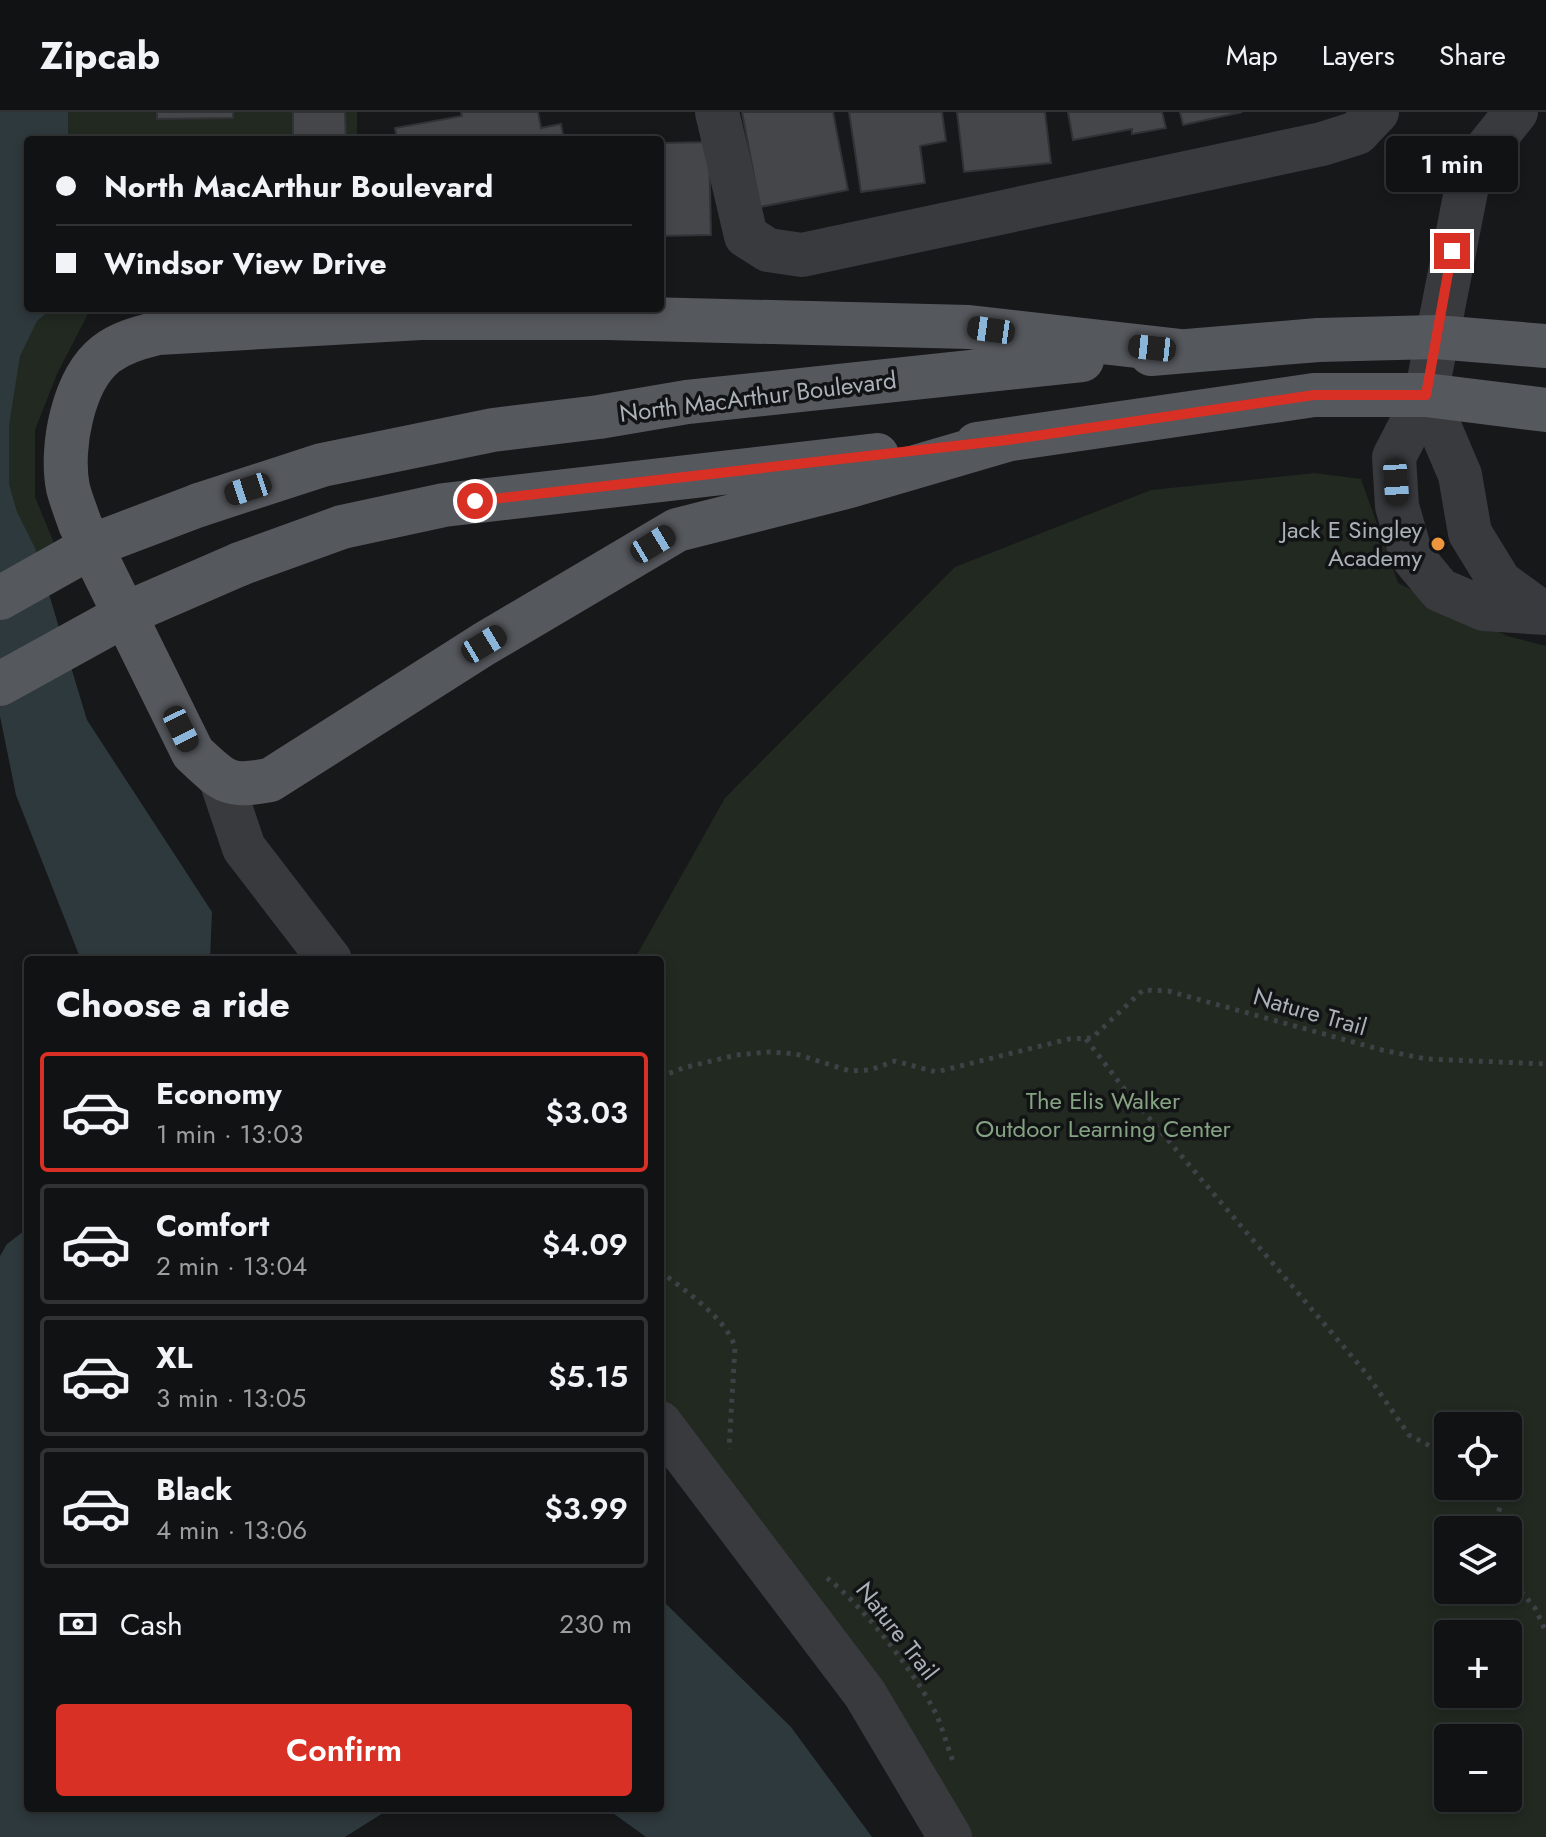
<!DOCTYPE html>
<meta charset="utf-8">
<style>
:root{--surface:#111213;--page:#1e2021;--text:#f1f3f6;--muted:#9c9ea0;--line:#303233;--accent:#d93025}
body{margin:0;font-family:Jost,sans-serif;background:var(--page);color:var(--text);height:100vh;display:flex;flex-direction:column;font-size:30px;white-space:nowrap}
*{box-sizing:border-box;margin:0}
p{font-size:26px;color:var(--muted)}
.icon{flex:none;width:44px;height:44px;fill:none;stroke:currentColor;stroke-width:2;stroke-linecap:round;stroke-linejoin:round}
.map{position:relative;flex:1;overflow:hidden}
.sheet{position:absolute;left:24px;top:844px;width:640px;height:856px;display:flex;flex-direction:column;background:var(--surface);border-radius:8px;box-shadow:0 4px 12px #0003,0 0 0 2px var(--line)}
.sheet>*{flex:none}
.top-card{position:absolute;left:24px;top:24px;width:640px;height:176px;border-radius:8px;box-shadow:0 4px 12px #0003,0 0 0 2px var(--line);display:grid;align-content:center;height:176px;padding:0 32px;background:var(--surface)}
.tools{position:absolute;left:1434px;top:1300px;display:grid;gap:16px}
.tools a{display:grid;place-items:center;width:88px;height:88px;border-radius:8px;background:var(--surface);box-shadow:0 4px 12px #0003,0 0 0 2px var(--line);font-size:40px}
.end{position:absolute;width:36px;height:36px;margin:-18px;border:10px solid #d93025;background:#fff;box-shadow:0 0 0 4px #fff}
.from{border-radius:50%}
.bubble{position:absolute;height:56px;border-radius:8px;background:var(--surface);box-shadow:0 4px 12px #0003,0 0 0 2px var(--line);font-size:26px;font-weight:600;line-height:56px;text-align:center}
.car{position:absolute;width:24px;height:48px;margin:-24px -12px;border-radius:10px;box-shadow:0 0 6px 2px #0007;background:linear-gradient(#222 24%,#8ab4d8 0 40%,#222 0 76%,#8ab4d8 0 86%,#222 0)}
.top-card b{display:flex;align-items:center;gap:28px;height:76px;font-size:30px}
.top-card b+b{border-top:2px solid var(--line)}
.top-card i{width:20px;height:20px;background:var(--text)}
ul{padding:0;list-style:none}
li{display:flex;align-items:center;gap:24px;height:120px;margin:0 16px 12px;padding:0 16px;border:4px solid var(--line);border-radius:8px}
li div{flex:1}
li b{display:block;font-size:30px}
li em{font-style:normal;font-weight:600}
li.active{border-color:var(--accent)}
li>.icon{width:72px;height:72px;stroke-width:1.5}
h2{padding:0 32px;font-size:36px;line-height:96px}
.pay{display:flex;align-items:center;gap:20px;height:88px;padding:0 32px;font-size:30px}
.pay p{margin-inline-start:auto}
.button{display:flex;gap:16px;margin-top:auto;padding:16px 32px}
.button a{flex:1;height:92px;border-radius:8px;background:var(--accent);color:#fff;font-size:32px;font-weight:600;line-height:92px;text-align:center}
header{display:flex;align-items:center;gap:48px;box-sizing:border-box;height:112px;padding:0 40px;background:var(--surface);border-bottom:2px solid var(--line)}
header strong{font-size:38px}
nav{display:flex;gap:44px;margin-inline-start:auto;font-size:28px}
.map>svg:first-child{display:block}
</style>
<header>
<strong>Zipcab</strong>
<nav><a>Map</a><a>Layers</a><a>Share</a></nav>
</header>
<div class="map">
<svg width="1546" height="1725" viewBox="0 0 1546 1725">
<rect width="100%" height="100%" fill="#171819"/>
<path fill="#212921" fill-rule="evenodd" d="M0,0h357v28h-329v168h63l-34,66 -22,56v67l19,46 -54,32z
M1315,361l46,6 37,104 109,53 39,10v1191h-596l-290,-414v-463h-26l91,-162 230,-231 196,-77zM1448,1314h60v60h-60zM1448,1418h60v60h-60zM1448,1522h60v60h-60zM1448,1626h60v60h-60z"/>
<path fill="#2e393d" d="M0,0h68v28h-40v168h24l-15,13 -17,35 -11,69v59l8,28 18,36 52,172 125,192 -2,48h-129l-65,-165 -16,-79z
M28,1116v580h363l-46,29h-345v-581l7,-12z
M660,1486l131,129 81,110h-226l-40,-29h54z"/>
<path fill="#444649" stroke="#313235" stroke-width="2" d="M157,0h76v6l-76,1z
M293,0h52l1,28h-53z
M461,0h77l3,16 20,-4 3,16h-167l-2,-12 67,-12z
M742,0h91l15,78 -88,17z
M849,0h93l4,29 -26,5 5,37 -64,9z
M957,0h88l6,51 -87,9z
M1068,0h94l4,16 -34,6v-5l-59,11z
M1180,0h62l-59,13z
M709,30l2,93 -51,1v-93z"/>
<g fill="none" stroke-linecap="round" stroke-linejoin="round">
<path stroke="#3e4145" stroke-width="5" stroke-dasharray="4 6" stroke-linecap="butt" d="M1086,927l36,47 244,287 43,62 23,12 16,5
M660,965l23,-9 53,-13 33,-3 27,2 54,17 20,-1 25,-9 41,11 133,-33 23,-1 51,-48 25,1 214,59 44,9 120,5
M660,1159c24,19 66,47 75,76l-6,102
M1491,1418c6,-14 14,-29 9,-44
M1508,1464l27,32 11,24
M827,1466c37,29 83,89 106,130 9,16 13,36 20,53"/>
<path stroke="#383a3e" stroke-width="44" d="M717,0l29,124 22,14 34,5 520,-111 35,-11 20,-21
M1516,0l-29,36 -20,38 -41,209 -32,62 3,49 14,49 29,35 44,19 62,4
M1426,283l34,80 10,58 30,49 40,29
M221,668l23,68 86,112
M660,1311l205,271 85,143"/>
<path stroke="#55585d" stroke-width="44" d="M1151,242l167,-14 118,-3 110,9
M1007,328l-157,46 -173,44 -193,114 -214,136c-43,8 -46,2 -77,-27l-113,-229c-4,-12 -9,-24 -12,-36 -8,-40 5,-108 38,-134 16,-12 33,-16 52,-21l263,-15h186l362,9 212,24
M977,332l337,-49h112l120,15
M199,393l123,-40 171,-35 106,-13 88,-15 395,-42
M240,452l102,-37 102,-22 433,-50"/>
<path stroke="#55585d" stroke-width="44" d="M0,486l96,-54 103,-39
M0,572l134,-74 106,-46"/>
</g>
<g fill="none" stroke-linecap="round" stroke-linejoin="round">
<path stroke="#d93025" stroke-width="10" d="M475,389l532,-61 307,-45h112l26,-144"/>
</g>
<circle fill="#ed953c" stroke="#121314" stroke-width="3" cx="1438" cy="432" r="8"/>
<g text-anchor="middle" stroke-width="7" stroke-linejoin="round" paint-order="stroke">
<g font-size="24" fill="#aab1b9" stroke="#121314">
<text transform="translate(758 285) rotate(-7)" y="8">North MacArthur Boulevard</text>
<text transform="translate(1310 900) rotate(16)" y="8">Nature Trail</text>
<text transform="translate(897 1519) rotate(52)" y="8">Nature Trail</text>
</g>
<g font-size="24" fill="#aab1b9" stroke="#121314" text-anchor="end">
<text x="1422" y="426">Jack E Singley<tspan x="1422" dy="28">Academy</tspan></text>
</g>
<g font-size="24" fill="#85a382" stroke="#121314">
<text x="1103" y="997">The Elis Walker<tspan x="1103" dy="28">Outdoor Learning Center</tspan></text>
</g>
</g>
</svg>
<div class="tools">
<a><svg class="icon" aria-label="locate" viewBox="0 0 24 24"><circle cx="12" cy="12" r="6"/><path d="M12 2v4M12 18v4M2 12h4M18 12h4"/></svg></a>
<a><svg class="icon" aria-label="layers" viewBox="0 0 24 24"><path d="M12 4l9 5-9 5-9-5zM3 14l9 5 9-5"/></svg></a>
<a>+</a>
<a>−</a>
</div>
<i class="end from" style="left:475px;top:389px"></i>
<i class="end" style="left:1452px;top:139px"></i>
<div class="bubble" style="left:1386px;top:24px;width:132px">1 min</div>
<i class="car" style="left:991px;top:218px;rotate:278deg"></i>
<i class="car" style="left:1152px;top:236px;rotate:276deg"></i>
<i class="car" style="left:1396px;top:370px;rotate:176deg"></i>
<i class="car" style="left:248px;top:377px;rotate:252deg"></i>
<i class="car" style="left:653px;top:432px;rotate:59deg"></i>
<i class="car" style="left:484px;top:532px;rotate:59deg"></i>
<i class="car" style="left:181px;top:617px;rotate:154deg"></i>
<div class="top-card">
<b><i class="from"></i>North MacArthur Boulevard</b>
<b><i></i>Windsor View Drive</b>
</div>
<section class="sheet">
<h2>Choose a ride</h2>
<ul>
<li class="active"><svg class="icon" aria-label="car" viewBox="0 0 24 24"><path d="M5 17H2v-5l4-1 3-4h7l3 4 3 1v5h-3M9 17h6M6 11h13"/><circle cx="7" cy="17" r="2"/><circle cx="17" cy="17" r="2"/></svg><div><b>Economy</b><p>1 min · 13:03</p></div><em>$3.03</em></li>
<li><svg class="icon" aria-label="car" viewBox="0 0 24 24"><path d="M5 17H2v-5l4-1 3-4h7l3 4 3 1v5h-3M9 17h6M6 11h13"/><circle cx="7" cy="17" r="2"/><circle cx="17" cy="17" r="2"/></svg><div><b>Comfort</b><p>2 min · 13:04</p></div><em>$4.09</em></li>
<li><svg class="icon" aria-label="car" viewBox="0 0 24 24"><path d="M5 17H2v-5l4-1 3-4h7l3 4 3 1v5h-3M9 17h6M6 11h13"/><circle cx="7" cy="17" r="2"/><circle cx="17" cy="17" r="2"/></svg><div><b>XL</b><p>3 min · 13:05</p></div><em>$5.15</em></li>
<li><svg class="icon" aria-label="car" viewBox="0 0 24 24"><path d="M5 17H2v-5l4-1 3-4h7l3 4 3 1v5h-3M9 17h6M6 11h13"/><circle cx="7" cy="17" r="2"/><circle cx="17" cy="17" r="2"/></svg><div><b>Black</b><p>4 min · 13:06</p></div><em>$3.99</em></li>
</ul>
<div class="pay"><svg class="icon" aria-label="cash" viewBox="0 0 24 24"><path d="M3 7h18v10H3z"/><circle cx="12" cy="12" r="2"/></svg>Cash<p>230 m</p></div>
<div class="button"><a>Confirm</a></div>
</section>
</div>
